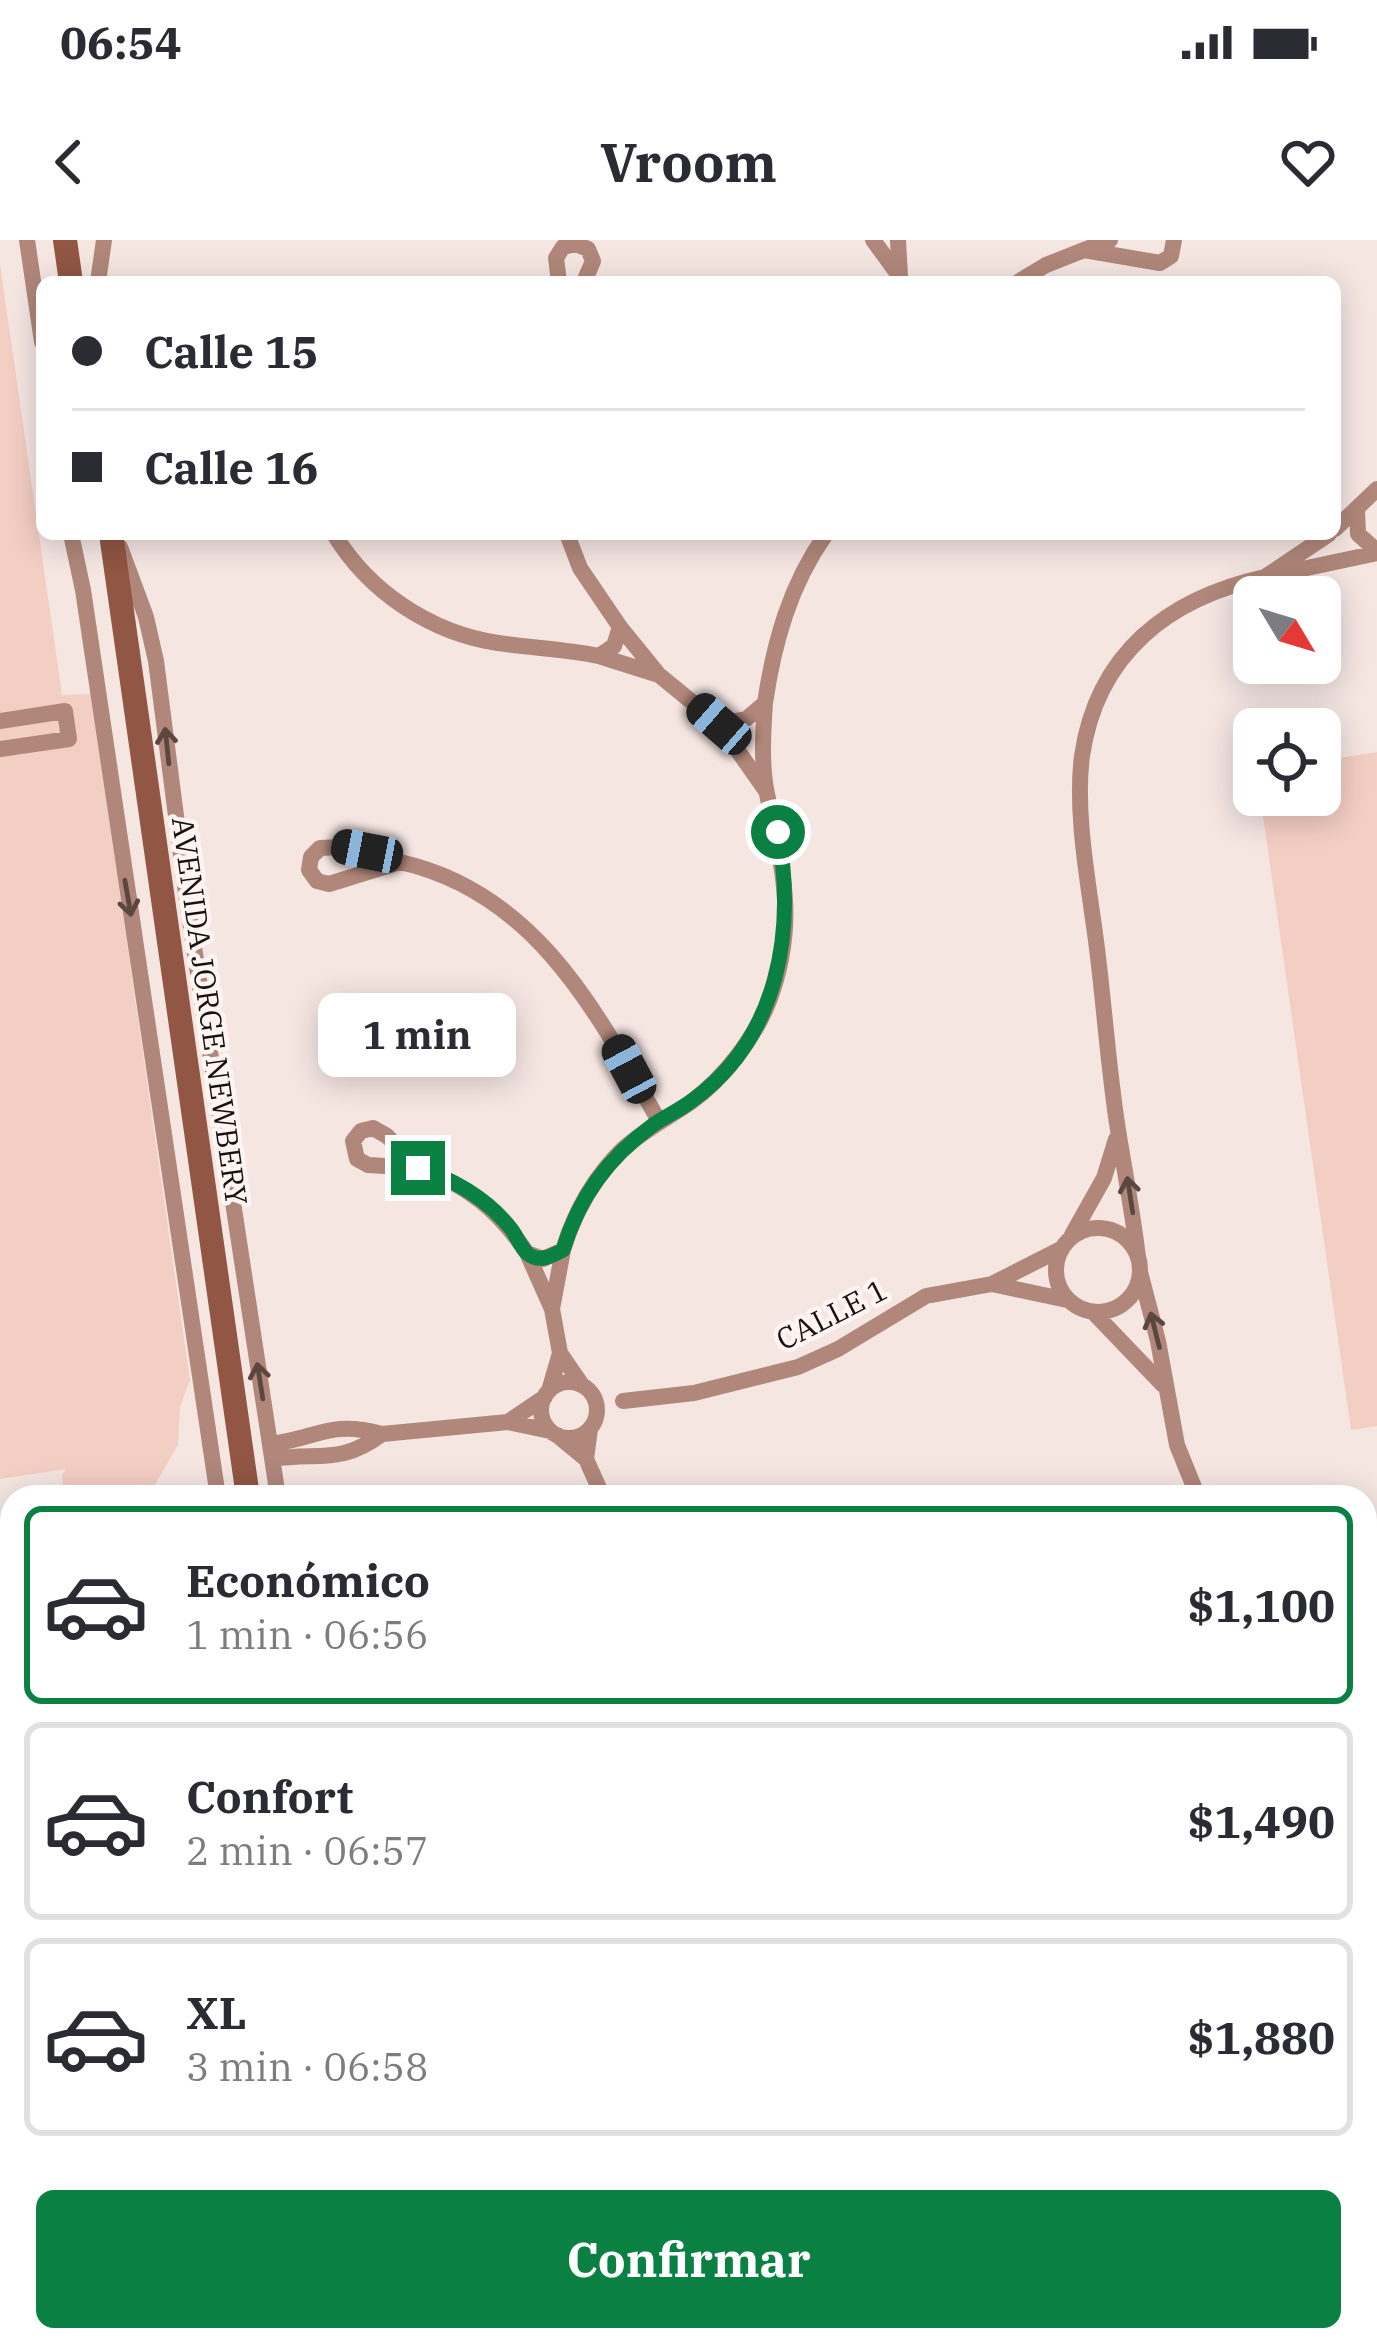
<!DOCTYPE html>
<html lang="es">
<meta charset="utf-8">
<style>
:root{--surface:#fff;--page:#f2f2f3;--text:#2b2b33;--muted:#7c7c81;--line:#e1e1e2;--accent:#0b8043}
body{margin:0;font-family:"IBM Plex Serif",serif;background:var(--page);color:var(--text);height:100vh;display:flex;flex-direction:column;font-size:45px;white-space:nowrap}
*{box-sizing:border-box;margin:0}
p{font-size:39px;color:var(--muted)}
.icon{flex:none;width:66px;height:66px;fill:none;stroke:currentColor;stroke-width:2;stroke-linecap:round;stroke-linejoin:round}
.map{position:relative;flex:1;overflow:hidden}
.panel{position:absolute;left:0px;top:1245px;width:1377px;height:867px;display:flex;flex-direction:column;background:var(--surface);border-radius:36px 36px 0 0;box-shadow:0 6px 30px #0003}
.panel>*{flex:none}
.top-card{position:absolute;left:36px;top:36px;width:1305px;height:264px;border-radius:18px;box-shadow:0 6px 30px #0003;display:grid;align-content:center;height:264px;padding:0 36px;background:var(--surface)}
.needle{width:78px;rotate:128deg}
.tools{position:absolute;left:1233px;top:336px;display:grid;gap:24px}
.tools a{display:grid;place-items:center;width:108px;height:108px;border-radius:18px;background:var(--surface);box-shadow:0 6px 30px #0003;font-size:60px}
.end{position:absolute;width:54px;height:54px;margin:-27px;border:15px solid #0b8043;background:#fff;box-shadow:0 0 0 6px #fff}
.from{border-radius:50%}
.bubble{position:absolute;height:84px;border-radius:18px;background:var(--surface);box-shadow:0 6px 30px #0003;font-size:39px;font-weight:800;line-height:84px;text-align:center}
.car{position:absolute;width:36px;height:72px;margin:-36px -18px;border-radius:15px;box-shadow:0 0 9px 3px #0007;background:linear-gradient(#222 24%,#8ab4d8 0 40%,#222 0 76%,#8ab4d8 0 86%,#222 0)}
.top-card b{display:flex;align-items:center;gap:42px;height:114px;font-size:45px}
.top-card b+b{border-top:3px solid var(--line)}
.top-card i{width:30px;height:30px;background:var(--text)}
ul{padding:21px 0 0;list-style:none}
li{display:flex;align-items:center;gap:36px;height:198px;margin:0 24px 18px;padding:0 12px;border:6px solid var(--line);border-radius:18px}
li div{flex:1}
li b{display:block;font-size:45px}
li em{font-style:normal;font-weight:800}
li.active{border-color:var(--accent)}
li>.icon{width:108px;height:108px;stroke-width:1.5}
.cta{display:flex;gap:24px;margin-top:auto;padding:24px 36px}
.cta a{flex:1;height:138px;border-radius:18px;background:var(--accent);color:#fff;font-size:48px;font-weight:800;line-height:138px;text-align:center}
.status{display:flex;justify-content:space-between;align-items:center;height:84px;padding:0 60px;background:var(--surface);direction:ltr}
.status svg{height:33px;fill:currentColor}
header{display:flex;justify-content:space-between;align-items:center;height:156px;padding:0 36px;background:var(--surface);font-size:54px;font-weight:800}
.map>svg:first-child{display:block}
</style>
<div class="status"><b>06:54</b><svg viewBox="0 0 49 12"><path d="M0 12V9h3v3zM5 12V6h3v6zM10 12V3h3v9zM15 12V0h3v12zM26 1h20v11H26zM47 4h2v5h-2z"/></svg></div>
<header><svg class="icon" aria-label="back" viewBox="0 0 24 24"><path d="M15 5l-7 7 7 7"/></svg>Vroom<svg class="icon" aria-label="heart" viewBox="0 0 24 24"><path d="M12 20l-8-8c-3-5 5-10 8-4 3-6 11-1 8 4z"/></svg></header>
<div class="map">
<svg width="1377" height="2111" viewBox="0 0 1377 2111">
<rect width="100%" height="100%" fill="#f5e6e2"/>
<path fill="#f3cec3" d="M0,24l62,431 29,-1 99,686 -10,27 -2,38 -25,43 -26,9 -63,-2 -2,-20 4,-6 -66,10z
M1377,512v674l-26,4 -91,-635h60v-34z"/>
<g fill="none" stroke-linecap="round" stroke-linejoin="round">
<path stroke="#b0877a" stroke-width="16" d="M27,0l15,102
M873,0l27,37 -2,-37
M1110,0l-26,10 76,13 11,-7 3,-16
M98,42l6,-42
M559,42l-3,-24 7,-11 13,-3 12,5 5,12 -9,21
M1018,42l28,-17 38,-15
M1357,271l1,23 19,17
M1335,289l42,-40
M71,294l12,56 135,907
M334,294c35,58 97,99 164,109 34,5 68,6 101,13
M567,294l13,34 40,59
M1329,294l-64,43 112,-24
M120,307l26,70 10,44 31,240 91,596
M659,435l-60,-19 15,-10 6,-19 39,48 60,49
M765,463c9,-61 25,-118 61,-169
M0,481l65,-10 4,28 -69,10
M341,607l59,15 -71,22 -12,-3 -8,-11 2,-13 9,-9z
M400,622c135,30 196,149 259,259
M373,888l14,8 31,32 -50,-3 -11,-6 -4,-18 8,-10z
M418,928c49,16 81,43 109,85
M1056 1030a42 42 0 1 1 84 0a42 42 0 1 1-84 0Z
M1072,995l32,-57 12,-39
M1061,1009l-69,35 75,16
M563,1010c12,-39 30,-72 60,-101 21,-19 45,-31 68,-47 33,-24 63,-63 78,-101 29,-76 14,-131 -2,-207 -6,-28 -4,-62 -2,-91l-19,16 -27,5 47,67
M1138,1017c-5,-42 -13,-84 -20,-127 -9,-57 -13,-115 -20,-173 -7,-62 -24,-139 -16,-201 15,-103 87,-158 183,-179
M1140,1032l18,69 19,104 21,52
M552,1069l11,-59 -20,9 -16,-6 25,56 8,44
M1093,1072l70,73
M541 1170a28 28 0 1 1 56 0a28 28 0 1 1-56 0Z
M549,1151l11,-38 22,32
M545,1157l-37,25 42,9
M623,1161l71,-8 104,-26 40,-18 88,-53 66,-12
M382,1194l126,-12
M557,1195l29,24 4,-30
M270,1204c50,-6 58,-24 112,-10 -42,31 -62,18 -109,25
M586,1219l17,38
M1365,1360h12
M1365,1644l12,27
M1365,1845l12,-22
M1365,1867l12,7
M622,2100v11
M864,2100l7,11
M1199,2100l6,11"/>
<path stroke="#915644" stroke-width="24" d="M65,0l6,42
M111,294l137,963
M366,2100l2,11"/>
</g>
<defs><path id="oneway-shaft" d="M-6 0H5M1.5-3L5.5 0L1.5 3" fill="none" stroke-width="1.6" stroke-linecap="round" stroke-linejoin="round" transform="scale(3)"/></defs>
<g stroke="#5b4740">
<use href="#oneway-shaft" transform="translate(167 506) rotate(-96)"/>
<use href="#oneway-shaft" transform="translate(128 658) rotate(80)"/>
<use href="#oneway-shaft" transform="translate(1130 955) rotate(-99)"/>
<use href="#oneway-shaft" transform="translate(1155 1090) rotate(-104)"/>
<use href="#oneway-shaft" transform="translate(260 1141) rotate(-99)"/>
</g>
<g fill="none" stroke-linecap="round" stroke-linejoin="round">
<path stroke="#0b8043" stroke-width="15" d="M418,928c37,12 70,31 94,62 5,7 9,18 16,24 11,9 24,2 35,-4 16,-53 45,-92 90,-125 13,-9 27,-15 40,-25 86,-63 103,-169 85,-268"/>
</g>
<g text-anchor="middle" stroke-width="9" stroke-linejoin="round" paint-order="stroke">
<g font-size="30" fill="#161210" stroke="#fef5f2">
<text transform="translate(209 771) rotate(82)" y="10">AVENIDA JORGE NEWBERY</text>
<text transform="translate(832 1075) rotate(-27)" y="10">CALLE 1</text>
</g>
</g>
</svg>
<div class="tools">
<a><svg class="needle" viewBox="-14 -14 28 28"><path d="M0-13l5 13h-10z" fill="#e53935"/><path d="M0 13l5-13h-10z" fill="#7c7c81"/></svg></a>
<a><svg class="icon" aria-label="locate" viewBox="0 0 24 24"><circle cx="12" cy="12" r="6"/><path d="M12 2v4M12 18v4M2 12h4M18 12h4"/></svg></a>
</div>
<i class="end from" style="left:778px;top:592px"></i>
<i class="end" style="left:418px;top:928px"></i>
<div class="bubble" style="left:318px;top:753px;width:198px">1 min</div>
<i class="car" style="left:719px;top:484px;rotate:311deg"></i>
<i class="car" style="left:367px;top:611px;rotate:281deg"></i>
<i class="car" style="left:629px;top:829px;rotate:332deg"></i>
<div class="top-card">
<b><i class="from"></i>Calle 15</b>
<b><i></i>Calle 16</b>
</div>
<section class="panel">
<ul>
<li class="active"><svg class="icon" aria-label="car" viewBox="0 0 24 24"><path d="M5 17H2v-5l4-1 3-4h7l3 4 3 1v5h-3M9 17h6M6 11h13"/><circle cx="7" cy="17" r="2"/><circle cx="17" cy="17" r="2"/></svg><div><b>Económico</b><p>1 min · 06:56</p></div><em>$1,100</em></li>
<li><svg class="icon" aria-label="car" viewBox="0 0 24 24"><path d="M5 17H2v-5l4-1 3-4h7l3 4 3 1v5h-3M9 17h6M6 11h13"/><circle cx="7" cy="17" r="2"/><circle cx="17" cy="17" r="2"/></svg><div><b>Confort</b><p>2 min · 06:57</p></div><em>$1,490</em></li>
<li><svg class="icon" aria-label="car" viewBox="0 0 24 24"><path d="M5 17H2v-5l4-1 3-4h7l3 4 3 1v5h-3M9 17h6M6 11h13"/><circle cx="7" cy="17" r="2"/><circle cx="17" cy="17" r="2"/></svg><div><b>XL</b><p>3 min · 06:58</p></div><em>$1,880</em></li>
</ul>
<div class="cta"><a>Confirmar</a></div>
</section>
</div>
